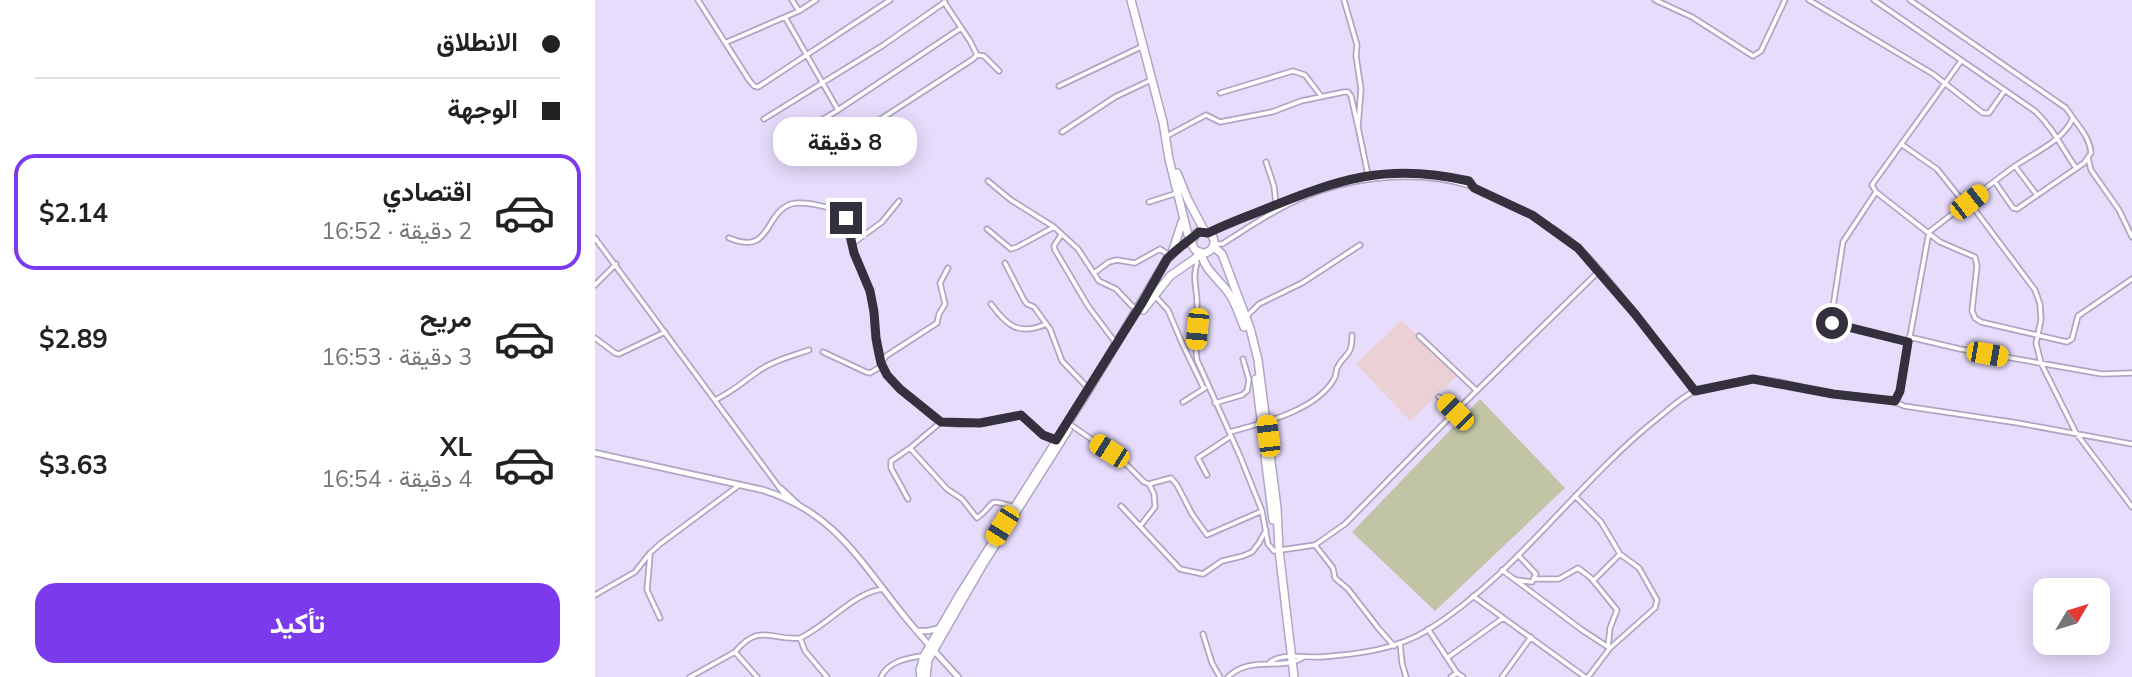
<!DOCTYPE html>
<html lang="ar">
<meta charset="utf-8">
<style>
:root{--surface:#fff;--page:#f2f2f2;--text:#222;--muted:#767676;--line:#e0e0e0;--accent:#7c3aed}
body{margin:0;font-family:Mulish,Vazirmatn,sans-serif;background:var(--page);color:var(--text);direction:rtl;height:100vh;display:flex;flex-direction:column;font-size:26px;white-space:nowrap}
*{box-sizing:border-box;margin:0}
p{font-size:23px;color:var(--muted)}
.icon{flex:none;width:38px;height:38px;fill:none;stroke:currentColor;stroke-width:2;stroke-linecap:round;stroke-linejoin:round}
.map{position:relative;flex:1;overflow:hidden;direction:ltr}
.panel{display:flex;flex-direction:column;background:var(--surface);width:595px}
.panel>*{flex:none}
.guide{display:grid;align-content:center;height:154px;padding:0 35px;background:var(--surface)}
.needle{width:46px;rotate:52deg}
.tools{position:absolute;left:1438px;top:578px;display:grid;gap:14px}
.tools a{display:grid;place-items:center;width:77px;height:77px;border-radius:14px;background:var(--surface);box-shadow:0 4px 18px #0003;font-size:35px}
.end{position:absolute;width:32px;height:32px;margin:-16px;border:9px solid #35303d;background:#fff;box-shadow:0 0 0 4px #fff}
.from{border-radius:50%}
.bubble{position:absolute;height:49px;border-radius:21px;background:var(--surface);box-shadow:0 4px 18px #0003;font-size:23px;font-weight:700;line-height:49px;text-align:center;direction:rtl}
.car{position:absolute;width:21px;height:42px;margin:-21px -10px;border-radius:9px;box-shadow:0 0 5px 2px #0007;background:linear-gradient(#f5c518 24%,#345 0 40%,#f5c518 0 76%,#345 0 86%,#f5c518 0)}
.guide b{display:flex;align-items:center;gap:24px;height:66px;font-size:26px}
.guide b+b{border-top:2px solid var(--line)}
.guide i{width:18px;height:18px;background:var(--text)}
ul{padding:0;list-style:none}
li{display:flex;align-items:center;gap:21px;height:116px;margin:0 14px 10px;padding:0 21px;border:4px solid transparent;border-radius:21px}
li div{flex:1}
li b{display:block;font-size:26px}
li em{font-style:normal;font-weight:700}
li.selected{border-color:var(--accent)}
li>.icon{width:63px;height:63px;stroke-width:1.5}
.action{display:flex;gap:14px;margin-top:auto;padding:14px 35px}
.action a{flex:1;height:80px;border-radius:21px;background:var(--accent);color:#fff;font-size:28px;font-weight:700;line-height:80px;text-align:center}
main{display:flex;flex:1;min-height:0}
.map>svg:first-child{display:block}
</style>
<main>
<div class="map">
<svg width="1537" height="677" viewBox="0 0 1537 677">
<rect width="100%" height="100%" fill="#e8dcfc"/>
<path fill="#ebd1d5" d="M807,320l55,56 -47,45 -54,-57z"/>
<path fill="#c1c5a5" d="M885,399l85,89 -130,123 -83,-79z"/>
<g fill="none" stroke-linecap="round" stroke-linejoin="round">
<g stroke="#b0a5c3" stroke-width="7">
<path id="minor" d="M103,0l51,80 5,6 4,1 132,-87
M197,0l7,11
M749,0l13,45 -1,11 5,33 -3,38 10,48
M1060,0l37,17 61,39 8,-5 24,-51
M1214,0l124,74 50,39h6l16,-23
M1279,0l161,111c18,17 27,37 41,57
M349,2l26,39 7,14 7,1 15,15
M190,17l53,93
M132,42l72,-31 17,-11
M1366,61l-87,121 -2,3 4,7 64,50 35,15 2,9 -5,45 3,7 6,4 86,20 5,-3 6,-23 54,-37
M464,86l84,-40
M625,93l73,-22 12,4 16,21
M169,119l118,-73 63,-44
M467,132l53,-35 36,-17
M202,135l38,-23 126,-84
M570,137l41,-22 14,7 52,-10 29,-11 43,-9h4l3,4 7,31
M1306,144l36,25 28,35
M1493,158l3,12 28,40 13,27
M214,162l55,-32 109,-71 4,-4
M671,162l8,24 2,18
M1420,166l21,28
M393,181l23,19 43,27 24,22 21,32 17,8 16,17 6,2
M1400,182l18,26 4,1 67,-46 7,-10c-1,-14 -10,-24 -18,-35
M1281,192l-33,50 -12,78 4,5 73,17
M554,202l28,-9
M1374,202l66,88 5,14 1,16 -5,23 5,20 35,70 56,74
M392,229l24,20 6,-2 37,-20
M613,233c19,-11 40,-17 60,-26 71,-29 124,-44 201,-26l5,7
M466,235l-7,11 1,4 33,56 27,36
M0,238l192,260
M134,238c43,18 34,-24 62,-34 7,-2 14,-1 21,0 10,2 23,4 31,10 10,8 8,29 12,40 5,14 12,26 16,40 5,24 0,57 14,78 9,13 20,21 31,30 7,7 16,17 25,20 22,7 58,-4 80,-7l22,20 13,5
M257,244l30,-22 17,-21
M619,244h8c32,-20 62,-41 98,-53 44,-15 101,-20 147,-6 8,2 16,7 24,11 35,15 71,33 98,62 38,42 71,88 105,133
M410,263l19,37 3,4 7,3 16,22 12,32 27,28
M602,263c-5,14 0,26 0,40 1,19 -3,38 0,57l43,96 22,55 6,33 6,7 41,-6 30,-21 110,-112 144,-141
M499,273l15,-11 8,-2 18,3 25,-14 9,6
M0,285l21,-21
M560,296l13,14 14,33 22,46
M396,304c16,22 28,32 55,20
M652,316l12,-12 43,-21 58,-38
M824,336l57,54
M1314,337l51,12 142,25 30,-1
M0,338l20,15 4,1 46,-22
M228,352l43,20 4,1 12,-7
M287,362l4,-6 51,-33 2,-9 6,-10 -5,-21 8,-15
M844,397l16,15
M120,400c17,-8 28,-18 42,-28 15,-11 35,-16 52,-22
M1300,401l5,-10 29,-159c29,-22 57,-45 86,-66 20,-14 48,-25 58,-48l-7,-10 -156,-108
M588,402l22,-14
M620,403l27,-8 5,-4 2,-11 -6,-21
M476,425l53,37 20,20 5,2 22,-6 6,7 15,29 15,21 55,-24
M635,432c32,-9 86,-21 104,-53 2,-3 2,-7 3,-11 8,-16 15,-10 15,-33
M315,448l37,41 15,10 15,19c20,-14 7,-21 37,-11
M612,475l-9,-17 33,-22
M186,488l17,16
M980,496l26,26 19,32 19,14 18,32 -2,8 -45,40 -22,29
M313,499l-17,-31v-7l19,-13 31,-26
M526,506l59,63 23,5 19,-13 21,-5 9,-4 7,-9 7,-13
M546,525l14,-18 -1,-13 -5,-10
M720,545l18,23 2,10 13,11 31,40 15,17
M55,555l-3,35 13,28
M907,570l80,60 26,17
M939,579h25l19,-11 13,10 26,32 -7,18 -2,19
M922,580l15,2 4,-8 -18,-19
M998,581l27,-27
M0,595l40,-23 15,-19 10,-9 78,-58
M878,596l112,81
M833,629l29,44 6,4
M608,634l9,29 8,14
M205,638l5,13 22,26
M805,643l2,20 4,14
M852,658l56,-40
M675,662c14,-10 35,-4 51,-5 37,-3 74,-7 107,-27 89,-56 148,-147 230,-212 9,-7 27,-24 38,-27 7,-2 14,-2 21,-4 12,-3 25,-8 36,-8 23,0 51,9 73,14 23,4 59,3 78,13l114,17 114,21
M95,677l45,-25
M162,677l-22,-25c25,-30 36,-11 65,-14 27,-12 55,-47 84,-49
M286,677c7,-15 25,-19 41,-21
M633,677c22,-22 53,-6 74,-19
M856,677l6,-4
M907,677l29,-40"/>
</g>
<g stroke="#b0a5c3" stroke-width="8">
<path id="tertiary" d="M0,453l168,37c70,22 95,68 138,122 18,23 38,44 57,65
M323,631h10l12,-3"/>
</g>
<g stroke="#b0a5c3" stroke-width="10">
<path id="primary" d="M536,0l32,122 6,37 19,76 6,3
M582,173l11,27 17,32
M597 242a11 11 0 1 1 22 0a11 11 0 1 1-22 0Z
M618,246l9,8 28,74 8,32 19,148 2,42 15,127
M578,250l9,-28
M607,253c0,15 20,29 28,42 6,10 10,21 14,32
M548,310l27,-34 26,-18 4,-6
M661,379l5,40
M670,456l8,64
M326,677l-1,-7 4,-14 36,-62 131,-208 76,-127 15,-14 11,-6
M331,677l2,-17 54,-94 86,-136"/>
</g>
<use href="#minor" stroke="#fff" stroke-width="3.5"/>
<use href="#tertiary" stroke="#fff" stroke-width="4.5"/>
<use href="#primary" stroke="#fff" stroke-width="7"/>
</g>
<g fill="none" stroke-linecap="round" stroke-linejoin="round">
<path stroke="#35303d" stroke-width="9" d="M251,218l8,35 16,38 4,21 2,26 5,25 6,12 13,14 41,33 39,1 41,-8 22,20 13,5 86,-137 25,-44c10,-11 22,-18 32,-27l9,1c18,-9 37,-16 55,-23 76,-31 124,-48 206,-29l5,7 58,27 46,33 57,66 60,77 58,-12 80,15 62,7 5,-10 8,-49 -76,-19"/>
</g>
</svg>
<div class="tools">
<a><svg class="needle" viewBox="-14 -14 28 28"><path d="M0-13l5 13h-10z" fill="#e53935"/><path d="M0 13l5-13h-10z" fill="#767676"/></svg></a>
</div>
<i class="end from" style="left:1237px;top:323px"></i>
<i class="end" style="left:251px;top:218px"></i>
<div class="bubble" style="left:178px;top:117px;width:144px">8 دقيقة</div>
<i class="car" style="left:1374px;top:202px;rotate:52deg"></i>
<i class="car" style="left:602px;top:329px;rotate:185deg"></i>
<i class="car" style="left:1392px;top:354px;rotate:100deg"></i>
<i class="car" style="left:860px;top:412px;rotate:315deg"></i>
<i class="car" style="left:673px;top:436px;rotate:353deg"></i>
<i class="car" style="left:514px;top:451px;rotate:302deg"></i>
<i class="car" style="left:407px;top:526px;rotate:212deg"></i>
</div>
<section class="panel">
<div class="guide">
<b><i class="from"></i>الانطلاق</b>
<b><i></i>الوجهة</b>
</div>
<ul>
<li class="selected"><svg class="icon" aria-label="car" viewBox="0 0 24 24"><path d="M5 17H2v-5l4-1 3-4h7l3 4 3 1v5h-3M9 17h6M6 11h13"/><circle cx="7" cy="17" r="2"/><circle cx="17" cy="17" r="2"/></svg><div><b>اقتصادي</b><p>2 دقيقة · 16:52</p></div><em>$2.14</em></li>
<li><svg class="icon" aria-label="car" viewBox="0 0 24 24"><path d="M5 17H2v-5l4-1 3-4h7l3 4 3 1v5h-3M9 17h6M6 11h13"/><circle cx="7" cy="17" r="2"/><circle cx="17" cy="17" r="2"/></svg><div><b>مريح</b><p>3 دقيقة · 16:53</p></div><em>$2.89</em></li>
<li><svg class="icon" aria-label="car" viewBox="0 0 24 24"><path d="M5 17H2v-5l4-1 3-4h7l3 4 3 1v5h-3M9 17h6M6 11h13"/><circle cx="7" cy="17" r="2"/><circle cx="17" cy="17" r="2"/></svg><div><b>XL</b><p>4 دقيقة · 16:54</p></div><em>$3.63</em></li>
</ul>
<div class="action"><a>تأكيد</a></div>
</section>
</main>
